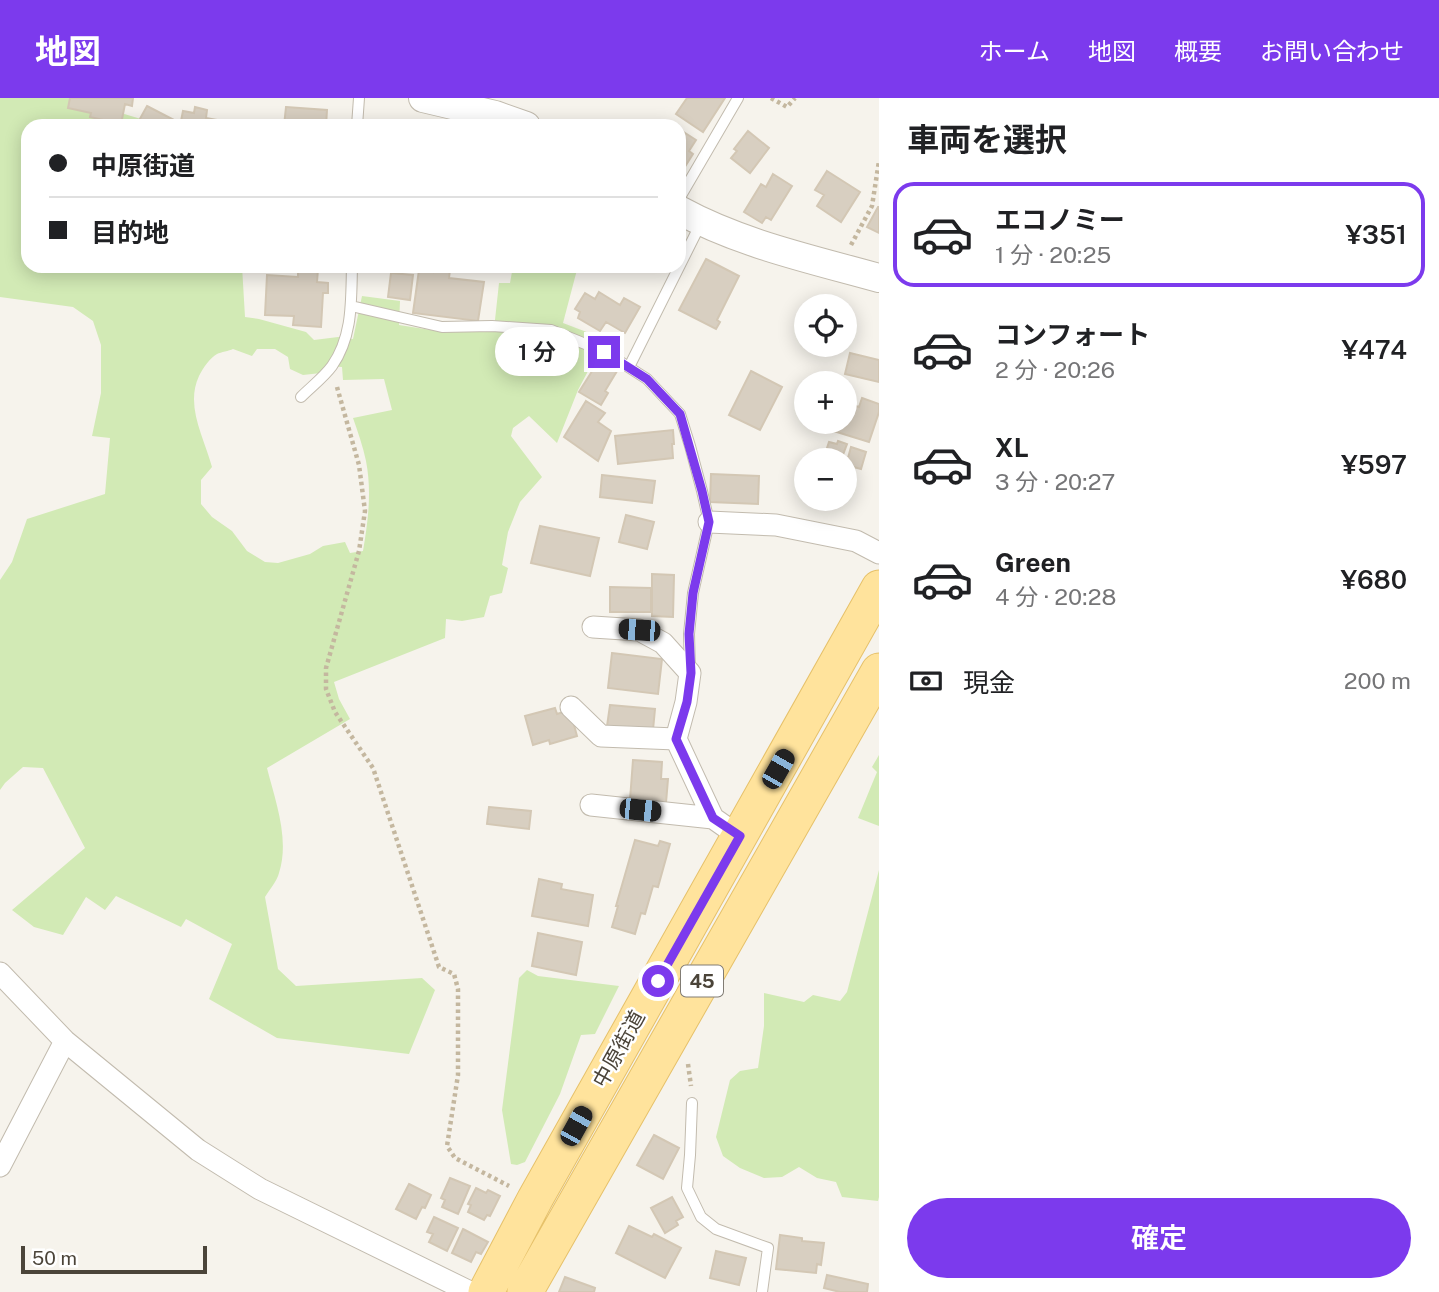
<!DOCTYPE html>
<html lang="ja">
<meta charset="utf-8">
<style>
:root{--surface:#fff;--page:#f2f2f2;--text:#202124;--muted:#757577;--line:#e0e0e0;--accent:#7c3aed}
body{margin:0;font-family:"Public Sans","Noto Sans JP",sans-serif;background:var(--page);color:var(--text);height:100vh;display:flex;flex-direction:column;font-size:26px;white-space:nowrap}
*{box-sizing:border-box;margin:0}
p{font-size:23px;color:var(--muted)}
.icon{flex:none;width:38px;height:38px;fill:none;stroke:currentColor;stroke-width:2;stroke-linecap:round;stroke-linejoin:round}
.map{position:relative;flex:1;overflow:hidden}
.details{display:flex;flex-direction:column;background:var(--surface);width:560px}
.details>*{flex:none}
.hud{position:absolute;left:21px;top:21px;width:665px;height:154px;border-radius:21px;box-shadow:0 4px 18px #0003;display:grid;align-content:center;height:154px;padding:0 28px;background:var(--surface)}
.controls{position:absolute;left:794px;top:196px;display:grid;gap:14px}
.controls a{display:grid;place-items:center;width:63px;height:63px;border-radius:50%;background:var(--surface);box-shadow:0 4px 18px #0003;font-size:35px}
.scale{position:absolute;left:21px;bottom:18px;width:186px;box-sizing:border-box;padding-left:7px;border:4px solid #4b4439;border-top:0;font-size:19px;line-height:24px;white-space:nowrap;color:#4b4439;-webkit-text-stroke:5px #fff;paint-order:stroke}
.end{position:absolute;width:32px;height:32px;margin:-16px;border:9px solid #7c3aed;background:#fff;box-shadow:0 0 0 4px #fff}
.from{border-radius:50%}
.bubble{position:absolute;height:49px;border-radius:24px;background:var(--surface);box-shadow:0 4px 18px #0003;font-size:23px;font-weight:600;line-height:49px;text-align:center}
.car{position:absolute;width:21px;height:42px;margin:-21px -10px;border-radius:9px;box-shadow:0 0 5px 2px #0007;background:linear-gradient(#222 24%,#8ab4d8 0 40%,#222 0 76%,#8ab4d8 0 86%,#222 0)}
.hud b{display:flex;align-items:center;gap:24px;height:66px;font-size:26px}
.hud b+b{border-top:2px solid var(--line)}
.hud i{width:18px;height:18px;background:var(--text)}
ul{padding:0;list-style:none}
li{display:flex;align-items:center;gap:21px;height:105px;margin:0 14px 10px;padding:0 14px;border:4px solid transparent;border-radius:21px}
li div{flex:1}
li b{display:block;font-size:26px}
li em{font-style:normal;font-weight:600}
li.active{border-color:var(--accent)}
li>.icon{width:63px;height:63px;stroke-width:1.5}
h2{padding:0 28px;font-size:32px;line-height:84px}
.pay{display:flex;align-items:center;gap:18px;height:77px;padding:0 28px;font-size:26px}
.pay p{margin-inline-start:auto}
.action{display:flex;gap:14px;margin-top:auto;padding:14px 28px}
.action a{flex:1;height:80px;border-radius:42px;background:var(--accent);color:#fff;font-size:28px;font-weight:600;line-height:80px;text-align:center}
header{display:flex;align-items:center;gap:42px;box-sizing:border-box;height:98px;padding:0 35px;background:var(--accent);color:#fff}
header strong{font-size:33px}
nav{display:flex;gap:38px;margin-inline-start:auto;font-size:24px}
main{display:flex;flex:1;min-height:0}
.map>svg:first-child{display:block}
</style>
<header>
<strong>地図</strong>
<nav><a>ホーム</a><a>地図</a><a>概要</a><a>お問い合わせ</a></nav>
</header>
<main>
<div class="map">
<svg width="879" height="1194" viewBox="0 0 879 1194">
<rect width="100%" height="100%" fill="#f6f3ec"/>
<path fill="#d2eab5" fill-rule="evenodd" d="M0,0h71l70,21 3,7h-116v140h214l3,51 14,2 47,13 8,8 24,-3 15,2 9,-43 38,5 -1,24 45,7 50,-3 5,-46h11l3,-17h65l-15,57 42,16 -27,51 -21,53 -28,-27 -16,12 -2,8 31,41 -22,25 -12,30 -6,33 6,3 -6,25 -12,3 -6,21 -22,4 -16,-2 -1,19 -111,44 5,17 11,20 -83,49c8,32 23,71 12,105 -2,8 -9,16 -14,24l13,72 18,17 126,-8 13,12 -26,64 -132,-16 -68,-39 23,-55 -46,-25 -5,8 -65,-31 -11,14 -19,-13 -23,38 -29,-8 -22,-17 73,-62 -42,-80 -20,-1 -18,16 -5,7v-210l12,-18 15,-43 78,-25 5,-56 -18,-2 9,-43v-48l-8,-24 -20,-14 -73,-10zM233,251l19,7 5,-7h18l13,8 2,12 13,6 18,-2 4,-7 17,1 1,13 41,-1 8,31 -39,8c5,14 10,29 13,43 6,31 2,60 -3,90l-13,2 -5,-11 -22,4 -13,8 -32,9 -13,-1 -18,-11 -15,-20 -20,-14 -11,-13v-24l11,-13c-8,-30 -27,-61 -13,-91 4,-8 11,-18 18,-22 4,-2 12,-3 16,-5z
M879,657v71l-21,-8 19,-46 -5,-5z
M879,772v327l-1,4 -36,-4 -6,-15 -19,-4 -18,-11 -17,10 -18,1 -24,-10 -17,-12 -7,-19 14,-57 10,-9 18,-3 6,-42v-33l40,9 9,-7 27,6 7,-9z
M527,872l11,6 81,10 -24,48 -14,1 -21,59 -35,68 -8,3 -6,-1 -9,-54 17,-132z"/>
<path fill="#d8cfc1" stroke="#d3c7b4" stroke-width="2" d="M70,0h63l-1,8 -7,-2 -4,20 -31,-7 1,-4 -23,-5z
M687,0h38l-22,34 -27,-18z
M147,8l29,15 -2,5h-38z
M195,9l12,3 -1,8 28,5 -1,3h-53l3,-15 11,2z
M286,9l41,3 -1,16h-42z
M679,31l17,11 -7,11 4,3 -14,22z
M748,33l21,17 -19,25 -19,-15 6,-7 -3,-2z
M827,73l33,21 -19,30 -24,-16 7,-11 -9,-5z
M773,76l19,12 -21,34 -5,-3 -4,6 -18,-11 17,-28 5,3z
M878,109h1v26l-12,-6z
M706,161l33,17 -22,44 3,2 -4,7 -37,-19z
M298,170l20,1 -1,13 11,1v10h-5l-2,34 -28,-2 1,-9 -29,-1 2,-40 31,2z
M433,170l17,2 -1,8 35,4 -6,39 -65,-8 6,-43 14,2z
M391,175l22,2 -3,25 -22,-3z
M599,194l21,13 4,-7 16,9 -15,26 -19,-11 -6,9 -22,-13 2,-6 -5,-3 10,-16 10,6z
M850,255l29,7v22l-34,-8z
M599,262l18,11 -12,20 3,2 -7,12 -22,-13z
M751,273l31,16 -22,43 -31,-15z
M862,300l17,6v8l-10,30 -45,-14 2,-6h19v-19l14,4z
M586,303l19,12 -7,9 13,9 -13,30 -34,-24z
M673,332l1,14h-2l1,14 -55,6 -3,-28z
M838,343l9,3 -6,16h-7l-10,-3 5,-15 8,2z
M851,349l15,5 -5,17 -15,-4z
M711,376l48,2 -1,28 -48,-2z
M602,377l53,6 -3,22 -52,-6z
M626,417l28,7 -7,27 -28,-7z
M540,428l59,12 -9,38 -59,-13z
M652,476l22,1 -1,42 -21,-1z
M610,489l41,1v24h-41z
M612,555l50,6 -4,35 -50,-6z
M610,607l45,4 -2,21 -46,-4z
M555,610l2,6 13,-4 7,26 -27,8 -1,-4 -16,5 -8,-29z
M633,662l29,2 -1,17h7l-2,24 -36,-3z
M489,709l42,4 -2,18 -42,-5z
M635,742l23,6 2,-5 10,3 -12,43 -5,-1 -8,28 -4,-1 -6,21 -23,-7 6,-21h-2z
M539,781l23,5 -1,5 32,6 -5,31 -56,-10z
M538,835l44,9 -6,33 -44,-9z
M654,1037l25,13 -16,31 -26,-14z
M450,1080l20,8 -12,28 -16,-7 3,-7 -4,-2z
M409,1086l22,11 -6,13 -3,-1 -6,12 -20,-10z
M476,1090l10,5 2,-3 12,6 -10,20 -3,-1 -3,5 -16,-8 3,-7 -3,-1z
M672,1099l11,20 -7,4 2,4 -13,8 -14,-25z
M434,1119l24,11 -11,23 -18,-9 4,-8 -6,-2z
M629,1128l23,11 2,-3 27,14 -16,30 -49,-25z
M463,1131l25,13 -7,12 -5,-2 -5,10 -19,-9z
M780,1137l22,3v3l22,2 -3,22 -4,-1 -1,9 -40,-4z
M716,1153l30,7 -7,27 -29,-7z
M827,1177l41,9 -1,8h-27l-16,-4z
M565,1179l30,11 -1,4h-35z"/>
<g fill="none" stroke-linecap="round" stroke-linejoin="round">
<g stroke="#c2bbae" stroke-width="12">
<path id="service" d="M357,28l2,-28
M679,101l59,-101
M351,208l91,21 50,-1 59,4 54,22 42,27 33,35 10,32 12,45 7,31 -16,71 -4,41 1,36
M629,269l72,-144
M301,299c10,-10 23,-20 31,-31 21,-30 19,-65 20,-100
M692,1005l-2,52 -3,33 14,29 15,12 52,19 -6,44"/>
</g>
<g stroke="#c2bbae" stroke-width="23">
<path id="minor" d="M709,424l67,3 80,16 23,12
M593,529l46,3 24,13 27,30 -4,29 -10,37 37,79 27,19
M571,609l30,29 75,3
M591,707l122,13
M0,875l65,68 133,109 62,39 210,103
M0,1068l65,-125"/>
</g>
<g stroke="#c2bbae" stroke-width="30">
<path id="tertiary" d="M423,0l72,17 31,11
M679,112c62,34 132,49 200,68"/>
</g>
<g stroke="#e6c16a" stroke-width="37">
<path id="primary" d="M486,1194l49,-93 344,-611
M525,1194l354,-621"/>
</g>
<path stroke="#c4b79f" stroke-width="4.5" stroke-dasharray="3.5 3.5" stroke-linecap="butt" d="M771,0l16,9 8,-9
M851,147l21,-39 7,-45
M337,289l22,78 6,46 -6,40 -33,117v21l9,23 38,56 66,199 15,7 4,15v86l-11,71 8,12 54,28
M688,966l3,22"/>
<use href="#service" stroke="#fff" stroke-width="10"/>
<use href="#minor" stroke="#fff" stroke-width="21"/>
<use href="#tertiary" stroke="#fff" stroke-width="28"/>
<use href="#primary" stroke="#ffe39c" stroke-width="35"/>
</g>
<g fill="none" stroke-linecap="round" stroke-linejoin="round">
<path stroke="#7c3aed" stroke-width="9" d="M604,254l43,27 33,35 22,77 7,31 -16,71 -4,41 2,39 -4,29 -11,37 37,79 27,18 -82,145"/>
</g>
<g text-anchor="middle" stroke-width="5" stroke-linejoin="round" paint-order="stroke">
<rect fill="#fff" stroke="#817c74" stroke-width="2" x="681" y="867.5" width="42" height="31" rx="5"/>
<g font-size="19" font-weight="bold" fill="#4b4439">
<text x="702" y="890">45</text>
</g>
<g font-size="21" fill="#4b4439" stroke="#fff">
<text transform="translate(619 951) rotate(-61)" y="7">中原街道</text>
</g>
</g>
</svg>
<div class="controls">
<a><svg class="icon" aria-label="locate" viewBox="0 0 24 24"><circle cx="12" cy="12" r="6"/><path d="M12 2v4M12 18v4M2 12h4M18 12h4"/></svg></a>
<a>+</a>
<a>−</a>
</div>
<div class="scale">50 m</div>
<i class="end from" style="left:658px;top:883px"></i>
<i class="end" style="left:604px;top:254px"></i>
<div class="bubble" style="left:495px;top:229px;width:84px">1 分</div>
<i class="car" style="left:639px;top:532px;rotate:274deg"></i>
<i class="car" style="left:778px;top:671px;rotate:30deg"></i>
<i class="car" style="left:640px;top:712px;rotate:96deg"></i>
<i class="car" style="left:576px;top:1028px;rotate:29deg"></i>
<div class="hud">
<b><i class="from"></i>中原街道</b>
<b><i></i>目的地</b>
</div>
</div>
<section class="details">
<h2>車両を選択</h2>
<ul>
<li class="active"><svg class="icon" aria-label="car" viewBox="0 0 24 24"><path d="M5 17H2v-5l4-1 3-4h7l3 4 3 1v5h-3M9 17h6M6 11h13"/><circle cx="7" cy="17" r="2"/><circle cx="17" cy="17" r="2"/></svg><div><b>エコノミー</b><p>1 分 · 20:25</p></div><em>¥351</em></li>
<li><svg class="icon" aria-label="car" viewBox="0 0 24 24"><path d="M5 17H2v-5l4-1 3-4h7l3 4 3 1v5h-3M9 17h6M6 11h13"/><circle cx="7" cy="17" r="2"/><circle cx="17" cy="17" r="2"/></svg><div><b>コンフォート</b><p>2 分 · 20:26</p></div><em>¥474</em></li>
<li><svg class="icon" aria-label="car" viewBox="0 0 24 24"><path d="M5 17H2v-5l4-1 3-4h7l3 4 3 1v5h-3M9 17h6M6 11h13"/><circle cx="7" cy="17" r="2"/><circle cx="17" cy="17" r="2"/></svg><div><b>XL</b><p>3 分 · 20:27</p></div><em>¥597</em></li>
<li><svg class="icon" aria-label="car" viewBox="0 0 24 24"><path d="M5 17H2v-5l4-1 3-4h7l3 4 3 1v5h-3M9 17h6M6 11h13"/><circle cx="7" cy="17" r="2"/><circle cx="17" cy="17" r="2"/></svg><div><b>Green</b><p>4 分 · 20:28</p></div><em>¥680</em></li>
</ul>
<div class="pay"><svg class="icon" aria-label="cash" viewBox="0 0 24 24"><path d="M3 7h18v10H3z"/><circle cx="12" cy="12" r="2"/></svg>現金<p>200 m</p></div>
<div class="action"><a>確定</a></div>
</section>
</main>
